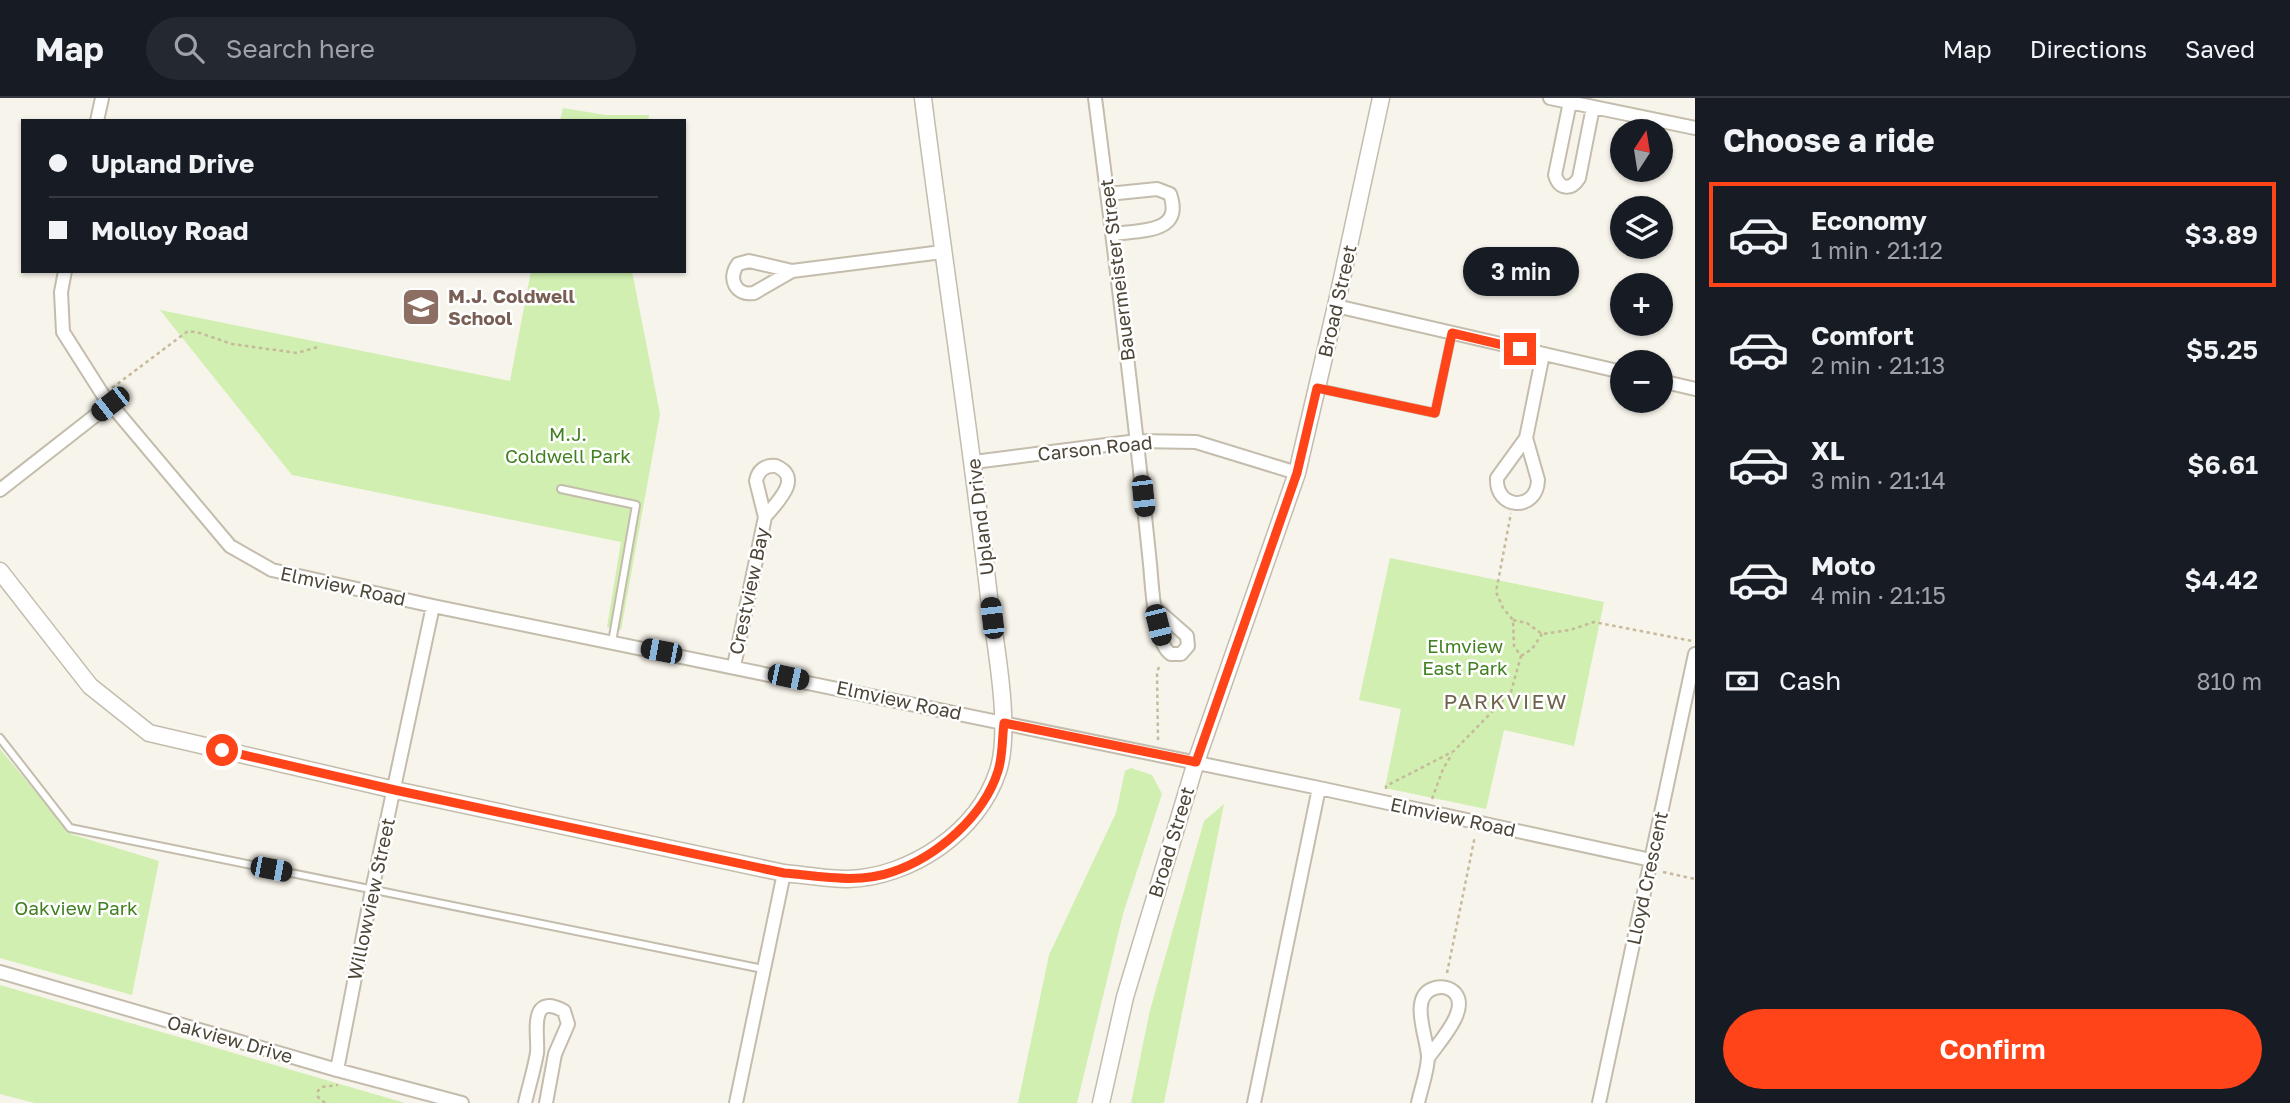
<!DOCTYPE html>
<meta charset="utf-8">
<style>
:root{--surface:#171b24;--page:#242831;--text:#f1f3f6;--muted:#9ea1a6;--line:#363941;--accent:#ff441a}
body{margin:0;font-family:"Golos Text",sans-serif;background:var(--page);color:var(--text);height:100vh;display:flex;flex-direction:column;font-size:26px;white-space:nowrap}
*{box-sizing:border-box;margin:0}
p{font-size:23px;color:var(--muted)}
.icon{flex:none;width:38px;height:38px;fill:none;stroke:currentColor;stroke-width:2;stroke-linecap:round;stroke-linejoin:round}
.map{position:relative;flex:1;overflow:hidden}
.drawer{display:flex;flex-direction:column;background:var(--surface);width:595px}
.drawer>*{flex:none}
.hud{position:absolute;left:21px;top:21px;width:665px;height:154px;border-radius:0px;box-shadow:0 2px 5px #0004;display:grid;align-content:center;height:154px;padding:0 28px;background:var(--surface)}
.needle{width:46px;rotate:12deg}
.tools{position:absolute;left:1610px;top:21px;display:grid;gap:14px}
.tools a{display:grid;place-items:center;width:63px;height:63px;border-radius:50%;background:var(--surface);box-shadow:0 2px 5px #0004;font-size:35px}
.end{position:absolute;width:32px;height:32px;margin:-16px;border:9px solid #ff441a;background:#fff;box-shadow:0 0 0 4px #fff}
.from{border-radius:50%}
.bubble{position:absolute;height:49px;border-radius:24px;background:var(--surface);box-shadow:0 2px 5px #0004;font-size:23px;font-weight:600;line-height:49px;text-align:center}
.car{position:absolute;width:21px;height:42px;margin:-21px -10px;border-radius:9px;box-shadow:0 0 5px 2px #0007;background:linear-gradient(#222 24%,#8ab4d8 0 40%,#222 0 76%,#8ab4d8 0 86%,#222 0)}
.hud b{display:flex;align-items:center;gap:24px;height:66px;font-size:26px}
.hud b+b{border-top:2px solid var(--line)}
.hud i{width:18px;height:18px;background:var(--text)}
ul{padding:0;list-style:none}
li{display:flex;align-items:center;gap:21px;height:105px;margin:0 14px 10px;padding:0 14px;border:4px solid transparent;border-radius:0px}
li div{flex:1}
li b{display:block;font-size:26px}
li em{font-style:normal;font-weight:600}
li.current{border-color:var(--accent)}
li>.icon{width:63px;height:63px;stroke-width:1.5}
h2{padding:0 28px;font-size:32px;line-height:84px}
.pay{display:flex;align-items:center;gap:18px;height:77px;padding:0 28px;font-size:26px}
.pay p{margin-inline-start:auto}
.action{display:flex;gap:14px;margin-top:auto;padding:14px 28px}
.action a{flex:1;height:80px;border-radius:42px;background:var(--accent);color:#fff;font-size:28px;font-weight:600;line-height:80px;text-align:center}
header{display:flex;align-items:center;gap:42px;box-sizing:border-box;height:98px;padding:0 35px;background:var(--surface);border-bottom:2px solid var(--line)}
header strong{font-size:33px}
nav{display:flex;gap:38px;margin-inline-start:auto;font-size:24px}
.search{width:490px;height:63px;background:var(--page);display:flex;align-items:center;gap:18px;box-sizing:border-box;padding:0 24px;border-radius:38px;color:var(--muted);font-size:26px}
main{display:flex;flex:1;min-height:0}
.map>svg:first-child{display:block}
</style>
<header>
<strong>Map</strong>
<div class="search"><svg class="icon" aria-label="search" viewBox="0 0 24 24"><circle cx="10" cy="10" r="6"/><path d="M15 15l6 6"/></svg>Search here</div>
<nav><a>Map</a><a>Directions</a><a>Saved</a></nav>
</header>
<main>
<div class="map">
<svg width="1695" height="1005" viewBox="0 0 1695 1005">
<rect width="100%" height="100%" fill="#f7f4eb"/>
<path fill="#d0efb0" d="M563,10l43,7h43l-1,6h-88z
M531,173h101l28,143 -39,216 -14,-3 14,-85 -329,-67 -132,-165 350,71z
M1390,460l214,44 -30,144 -70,-16 -18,79 -101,-21 16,-79 -42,-9z
M0,651l71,85 88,27 -27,134 -132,-37z
M1131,670l21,7 10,19 -39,120 -46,189h-59l31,-148 67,-142 9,-42z
M1224,706l-60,299h-33l19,-93 54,-189z
M0,887l405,118h-370l-35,-9z"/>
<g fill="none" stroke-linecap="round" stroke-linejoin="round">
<g stroke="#c4bcac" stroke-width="10">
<path id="service" d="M1318,290l117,25 17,-80
M561,391l75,16 -24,137
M0,640l70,90 693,141"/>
</g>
<g stroke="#c4bcac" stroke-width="16">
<path id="minor" d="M1095,0c20,155 39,310 55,466 2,20 4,80 21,90h10l7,-8 -1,-10 -33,-29
M1550,0l145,30
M1570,4l-15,73c4,14 16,16 24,3l14,-71
M97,23l5,-23
M1108,96l49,-5 13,5c14,40 -30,36 -57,40
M65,173l-4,21 2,40 40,63 127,151 42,24 161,36 886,182 332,72
M792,173l-38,22c-18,3 -27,-14 -16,-29l11,-3 43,10 150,-19
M1336,208l286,66
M1661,283l34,8
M1526,340l12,42c-1,32 -43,30 -41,-2l29,-40 17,-84
M974,364l163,-21 59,1 101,31
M0,392l110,-86
M734,568l31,-149 -9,-36c2,-11 9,-16 20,-15 28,12 0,37 -11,51
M0,874l337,98 125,33
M337,972l35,-180 61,-284
M525,1005c4,-17 9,-33 12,-50 2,-16 -10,-62 27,-42l4,13 -13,30 -9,49
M736,1005l48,-230
M1254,1005l65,-315
M1418,1005c3,-15 10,-32 10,-47 -1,-19 -20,-61 7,-68 7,-2 15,0 20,5 15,17 -17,50 -27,65
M1599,1005l96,-449"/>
</g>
<g stroke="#c4bcac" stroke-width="19">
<path id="tertiary" d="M0,473l90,115 59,47 246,57 389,83c21,2 43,6 64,6 63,-2 130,-47 150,-108 14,-42 -3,-128 -9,-174 -19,-166 -45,-332 -66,-499
M1101,1005l24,-106 71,-235 101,-289 39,-167 45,-208"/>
</g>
<path stroke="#c7b99b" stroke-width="2.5" stroke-dasharray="3.5 3.5" stroke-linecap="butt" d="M112,290l76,-57 12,2 32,11 65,9 21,-6
M1513,522l14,3 15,11 28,-4 24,-8 98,19
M1521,558l11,-7 10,-15
M1158,642l-1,-69 4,-7
M1386,691v-3l68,-35 57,-59 10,-36 -7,-10 -1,-26 -10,-12 -7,-16 15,-79
M1432,701l11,-30 9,-15
M1663,774l32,7
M1447,875l28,-137
M325,1005l-7,-6v-6l4,-4 16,-2"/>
<use href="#service" stroke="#fff" stroke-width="6"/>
<use href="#minor" stroke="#fff" stroke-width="12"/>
<use href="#tertiary" stroke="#fff" stroke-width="16"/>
</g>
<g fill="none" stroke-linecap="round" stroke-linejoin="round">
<path stroke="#ff441a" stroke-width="9" d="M222,652l173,40 389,83c35,3 75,11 108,-1 45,-15 92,-56 106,-101 5,-15 4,-33 6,-48l192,39 101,-289 20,-85 118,25 17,-80 68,16"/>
</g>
<defs>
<g id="school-square" transform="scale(2.0125)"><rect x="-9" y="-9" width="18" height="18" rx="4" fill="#8d6e63" stroke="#fff"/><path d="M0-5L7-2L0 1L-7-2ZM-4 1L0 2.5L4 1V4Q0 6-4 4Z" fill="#fff"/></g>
</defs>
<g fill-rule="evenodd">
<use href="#school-square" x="421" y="209"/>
</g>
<g text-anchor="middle" stroke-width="5" stroke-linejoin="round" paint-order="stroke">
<g font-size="19" fill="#4d4537" stroke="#fff">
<text transform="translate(1117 172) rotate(-97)" y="7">Bauermeister Street</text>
<text transform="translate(1337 203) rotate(-77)" y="7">Broad Street</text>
<text transform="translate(1095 350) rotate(-6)" y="7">Carson Road</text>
<text transform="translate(980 419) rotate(-97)" y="7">Upland Drive</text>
<text transform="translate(343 488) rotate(12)" y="7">Elmview Road</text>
<text transform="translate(749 493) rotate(-78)" y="7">Crestview Bay</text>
<text transform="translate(899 602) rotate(12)" y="7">Elmview Road</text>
<text transform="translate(1453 719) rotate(12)" y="7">Elmview Road</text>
<text transform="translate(1171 744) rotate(-73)" y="7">Broad Street</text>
<text transform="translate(1647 780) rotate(-78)" y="7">Lloyd Crescent</text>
<text transform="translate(371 801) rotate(-78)" y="7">Willowview Street</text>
<text transform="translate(230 941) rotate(16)" y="7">Oakview Drive</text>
</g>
<g font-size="19" font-weight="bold" fill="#785e54" stroke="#fff" text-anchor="start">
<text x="448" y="205">M.J. Coldwell<tspan x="448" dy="22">School</tspan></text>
</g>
<g font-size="19" fill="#428121" stroke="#fff">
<text x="568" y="343">M.J.<tspan x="568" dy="22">Coldwell Park</tspan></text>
<text x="1465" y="555">Elmview<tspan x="1465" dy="22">East Park</tspan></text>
<text x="76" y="817">Oakview Park</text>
</g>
<g font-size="21" letter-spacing="2" fill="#71644d" stroke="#fff">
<text x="1506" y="611">PARKVIEW</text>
</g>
</g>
</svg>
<div class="tools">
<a><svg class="needle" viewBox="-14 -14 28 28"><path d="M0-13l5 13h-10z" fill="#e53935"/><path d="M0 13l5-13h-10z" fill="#9ea1a6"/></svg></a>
<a><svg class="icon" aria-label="layers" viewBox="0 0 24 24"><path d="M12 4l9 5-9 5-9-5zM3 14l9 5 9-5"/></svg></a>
<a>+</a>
<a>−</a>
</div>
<i class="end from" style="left:222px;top:652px"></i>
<i class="end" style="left:1520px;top:251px"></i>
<div class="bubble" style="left:1463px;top:149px;width:116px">3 min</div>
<i class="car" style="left:110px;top:306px;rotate:232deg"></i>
<i class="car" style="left:1143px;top:398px;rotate:174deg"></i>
<i class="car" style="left:992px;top:520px;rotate:353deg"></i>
<i class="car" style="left:1158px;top:527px;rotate:166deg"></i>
<i class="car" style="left:661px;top:553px;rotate:281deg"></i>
<i class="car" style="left:788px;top:579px;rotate:102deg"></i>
<i class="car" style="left:271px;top:771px;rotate:101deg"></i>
<div class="hud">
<b><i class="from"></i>Upland Drive</b>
<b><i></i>Molloy Road</b>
</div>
</div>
<section class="drawer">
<h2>Choose a ride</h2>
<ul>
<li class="current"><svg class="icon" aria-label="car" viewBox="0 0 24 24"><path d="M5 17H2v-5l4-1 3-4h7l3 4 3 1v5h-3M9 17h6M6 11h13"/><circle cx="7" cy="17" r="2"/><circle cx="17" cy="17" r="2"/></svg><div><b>Economy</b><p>1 min · 21:12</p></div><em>$3.89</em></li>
<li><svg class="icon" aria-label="car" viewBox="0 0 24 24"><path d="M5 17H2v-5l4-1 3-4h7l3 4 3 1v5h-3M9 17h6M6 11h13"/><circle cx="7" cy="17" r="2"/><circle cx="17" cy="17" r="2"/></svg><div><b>Comfort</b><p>2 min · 21:13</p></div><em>$5.25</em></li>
<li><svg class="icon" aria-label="car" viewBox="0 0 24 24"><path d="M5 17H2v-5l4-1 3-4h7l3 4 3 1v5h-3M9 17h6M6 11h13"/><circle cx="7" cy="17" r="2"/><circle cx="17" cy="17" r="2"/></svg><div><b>XL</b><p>3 min · 21:14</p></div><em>$6.61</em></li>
<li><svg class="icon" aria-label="car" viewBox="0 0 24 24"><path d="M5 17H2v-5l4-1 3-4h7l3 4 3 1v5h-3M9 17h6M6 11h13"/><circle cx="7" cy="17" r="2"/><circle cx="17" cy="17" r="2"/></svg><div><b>Moto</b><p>4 min · 21:15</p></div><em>$4.42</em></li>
</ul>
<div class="pay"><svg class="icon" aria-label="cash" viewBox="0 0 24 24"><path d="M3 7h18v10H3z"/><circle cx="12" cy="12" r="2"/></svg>Cash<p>810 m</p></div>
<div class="action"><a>Confirm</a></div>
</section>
</main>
